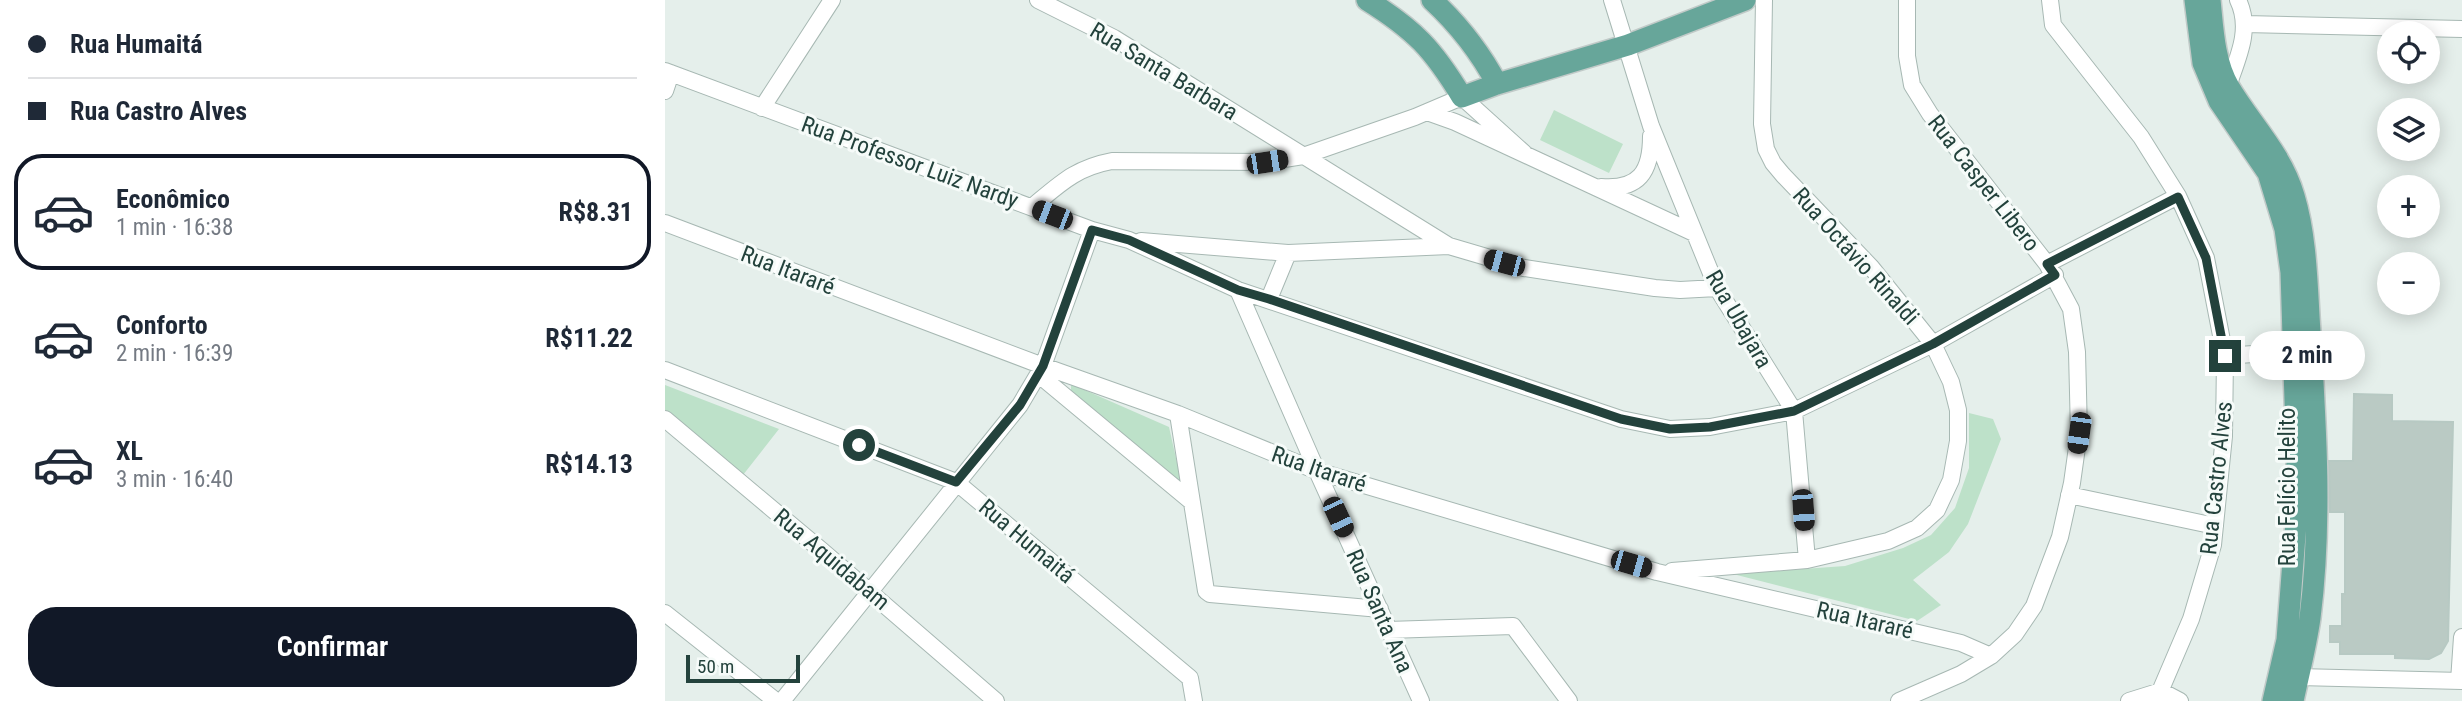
<!DOCTYPE html>
<html lang="pt">
<meta charset="utf-8">
<style>
:root{--surface:#fff;--page:#f2f2f3;--text:#1f2937;--muted:#747a83;--line:#e0e1e3;--accent:#111827}
body{margin:0;font-family:"Roboto Condensed",sans-serif;background:var(--page);color:var(--text);height:100vh;display:flex;flex-direction:column;font-size:26px;white-space:nowrap}
*{box-sizing:border-box;margin:0}
p{font-size:23px;color:var(--muted)}
.icon{flex:none;width:38px;height:38px;fill:none;stroke:currentColor;stroke-width:2;stroke-linecap:round;stroke-linejoin:round}
.map{position:relative;flex:1;overflow:hidden}
.details{display:flex;flex-direction:column;background:var(--surface);width:665px}
.details>*{flex:none}
.top-card{display:grid;align-content:center;height:154px;padding:0 28px;background:var(--surface)}
.fabs{position:absolute;left:1712px;top:21px;display:grid;gap:14px}
.fabs a{display:grid;place-items:center;width:63px;height:63px;border-radius:50%;background:var(--surface);box-shadow:0 4px 18px #0003;font-size:35px}
.scale{position:absolute;left:21px;bottom:18px;width:114px;box-sizing:border-box;padding-left:7px;border:4px solid #23423c;border-top:0;font-size:19px;line-height:24px;white-space:nowrap;color:#23423c;-webkit-text-stroke:5px #f6fbf9;paint-order:stroke}
.end{position:absolute;width:32px;height:32px;margin:-16px;border:9px solid #23423c;background:#fff;box-shadow:0 0 0 4px #fff}
.from{border-radius:50%}
.bubble{position:absolute;height:49px;border-radius:24px;background:var(--surface);box-shadow:0 4px 18px #0003;font-size:23px;font-weight:700;line-height:49px;text-align:center}
.car{position:absolute;width:21px;height:42px;margin:-21px -10px;border-radius:9px;box-shadow:0 0 5px 2px #0007;background:linear-gradient(#222 24%,#8ab4d8 0 40%,#222 0 76%,#8ab4d8 0 86%,#222 0)}
.top-card b{display:flex;align-items:center;gap:24px;height:66px;font-size:26px}
.top-card b+b{border-top:2px solid var(--line)}
.top-card i{width:18px;height:18px;background:var(--text)}
ul{padding:0;list-style:none}
li{display:flex;align-items:center;gap:21px;height:116px;margin:0 14px 10px;padding:0 14px;border:4px solid transparent;border-radius:28px}
li div{flex:1}
li b{display:block;font-size:26px}
li em{font-style:normal;font-weight:700}
li.selected{border-color:var(--accent)}
li>.icon{width:63px;height:63px;stroke-width:1.5}
.button{display:flex;gap:14px;margin-top:auto;padding:14px 28px}
.button a{flex:1;height:80px;border-radius:28px;background:var(--accent);color:#fff;font-size:28px;font-weight:700;line-height:80px;text-align:center}
main{display:flex;flex:1;min-height:0}
.map>svg:first-child{display:block}
</style>
<main>
<section class="details">
<div class="top-card">
<b><i class="from"></i>Rua Humaitá</b>
<b><i></i>Rua Castro Alves</b>
</div>
<ul>
<li class="selected"><svg class="icon" aria-label="car" viewBox="0 0 24 24"><path d="M5 17H2v-5l4-1 3-4h7l3 4 3 1v5h-3M9 17h6M6 11h13"/><circle cx="7" cy="17" r="2"/><circle cx="17" cy="17" r="2"/></svg><div><b>Econômico</b><p>1 min · 16:38</p></div><em>R$8.31</em></li>
<li><svg class="icon" aria-label="car" viewBox="0 0 24 24"><path d="M5 17H2v-5l4-1 3-4h7l3 4 3 1v5h-3M9 17h6M6 11h13"/><circle cx="7" cy="17" r="2"/><circle cx="17" cy="17" r="2"/></svg><div><b>Conforto</b><p>2 min · 16:39</p></div><em>R$11.22</em></li>
<li><svg class="icon" aria-label="car" viewBox="0 0 24 24"><path d="M5 17H2v-5l4-1 3-4h7l3 4 3 1v5h-3M9 17h6M6 11h13"/><circle cx="7" cy="17" r="2"/><circle cx="17" cy="17" r="2"/></svg><div><b>XL</b><p>3 min · 16:40</p></div><em>R$14.13</em></li>
</ul>
<div class="button"><a>Confirmar</a></div>
</section>
<div class="map">
<svg width="1797" height="701" viewBox="0 0 1797 701">
<rect width="100%" height="100%" fill="#e5efeb"/>
<path fill="#bde1c9" d="M889,110l69,34 -14,29 -69,-33z
M406,384l98,43 13,58 -111,-93z
M0,385l114,44 -36,46 -78,-65z
M1304,413l24,6 8,20 -33,85 -19,28 -36,28 28,25 -24,16 -184,-47 112,-8 58,-18 28,-13 24,-27 14,-40z"/>
<path fill="#bacac4" stroke="#b7c9c3" stroke-width="2" d="M1689,394l38,1v26l61,1 -5,219 -7,12 -12,6 -34,-1v-4h-55v-12h-10v-16h12v-32h3v-82h-15l-1,-51h24z"/>
<g fill="none" stroke-linecap="round" stroke-linejoin="round">
<g stroke="#a7b8b3" stroke-width="18">
<path id="minor" d="M373,0l76,38 335,208 75,22 131,20 25,2 37,-2
M947,0l39,126 66,162 77,123 13,149
M1385,0l3,25 88,112 37,59 28,62 19,98 -1,80 -11,109 -22,74 -35,82
M1580,24l217,5
M0,71l427,159 37,10 109,50 383,129 49,10 40,-2 84,-16 139,-67 122,-69
M1563,86c10,-29 24,-57 10,-86
M0,91l6,-18
M97,108l70,-108
M762,112l28,10 239,111
M936,187c38,3 50,-15 50,-51
M367,207c28,-23 43,-39 80,-46l155,1 36,-6 112,-39 47,-20 62,56
M0,223l378,143 135,48 139,57 340,101 304,71 30,13
M476,241l147,12 161,-7
M1382,264l131,-68
M573,290l79,181 104,230
M604,299l19,-46
M1560,356l69,-5
M0,370l291,112 234,196 4,23
M373,374l154,128
M513,414l28,177 4,3 170,15
M0,419l156,131 175,151
M1404,495l146,31
M1007,571l135,-11 81,-19 29,-13 20,-18 14,-30 7,-39v-31l-7,-28 -18,-38 -62,-77 -88,-92 -10,-12 -7,-14 -4,-25 2,-124
M0,613l111,88
M723,630l125,-4 56,75
M1633,677l164,4
M1794,681l3,-44
M117,701l238,-296 23,-39 49,-136
M1234,701l62,-27 30,-18 24,-22 19,-28 26,-69 12,-54 7,-50 -2,-81 -6,-43 -24,-45 -117,-150 -18,-29 -5,-29v-56
M1464,701l32,-10 19,10"/>
</g>
<g stroke="#c1cac8" stroke-width="24">
<path id="major" d="M702,0c48,30 66,49 95,97l35,-13 131,-39 117,-45
M767,0c27,25 48,52 65,84
M1530,0l8,63 16,38 49,72 17,56 6,43 7,224 -11,144 -14,61
M1545,0c3,29 4,61 19,87 22,37 53,67 65,109 13,43 13,92 16,136 6,96 12,191 0,286 -4,28 -11,55 -17,83"/>
</g>
<use href="#minor" stroke="#fff" stroke-width="16"/>
<use href="#major" stroke="#67a69a" stroke-width="21"/>
</g>
<g fill="none" stroke-linecap="round" stroke-linejoin="round">
<path stroke="#23423c" stroke-width="9" d="M194,445l97,37 64,-77 23,-39 49,-136 37,10 109,50 31,9 352,120 49,10 40,-2 84,-16 139,-67 122,-69 -8,-11 131,-67 28,61 19,98"/>
</g>
<g text-anchor="middle" stroke-width="6" stroke-linejoin="round" paint-order="stroke">
<g font-size="23" fill="#23423c" stroke="#f6fbf9">
<text transform="translate(499 71) rotate(31)" y="8">Rua Santa Barbara</text>
<text transform="translate(245 162) rotate(20)" y="8">Rua Professor Luiz Nardy</text>
<text transform="translate(1319 183) rotate(52)" y="8">Rua Casper Libero</text>
<text transform="translate(1191 256) rotate(48)" y="8">Rua Octávio Rinaldi</text>
<text transform="translate(123 270) rotate(21)" y="8">Rua Itararé</text>
<text transform="translate(1074 319) rotate(60)" y="8">Rua Ubajara</text>
<text transform="translate(654 469) rotate(19)" y="8">Rua Itararé</text>
<text transform="translate(1551 478) rotate(-84)" y="8">Rua Castro Alves</text>
<text transform="translate(1622 487) rotate(-90)" y="8">Rua Felício Helito</text>
<text transform="translate(362 541) rotate(40)" y="8">Rua Humaitá</text>
<text transform="translate(167 559) rotate(40)" y="8">Rua Aquidabam</text>
<text transform="translate(715 611) rotate(66)" y="8">Rua Santa Ana</text>
<text transform="translate(1200 620) rotate(13)" y="8">Rua Itararé</text>
</g>
</g>
</svg>
<div class="fabs">
<a><svg class="icon" aria-label="locate" viewBox="0 0 24 24"><circle cx="12" cy="12" r="6"/><path d="M12 2v4M12 18v4M2 12h4M18 12h4"/></svg></a>
<a><svg class="icon" aria-label="layers" viewBox="0 0 24 24"><path d="M12 4l9 5-9 5-9-5zM3 14l9 5 9-5"/></svg></a>
<a>+</a>
<a>−</a>
</div>
<div class="scale">50 m</div>
<i class="end from" style="left:194px;top:445px"></i>
<i class="end" style="left:1560px;top:356px"></i>
<div class="bubble" style="left:1584px;top:331px;width:116px">2 min</div>
<i class="car" style="left:602px;top:162px;rotate:81deg"></i>
<i class="car" style="left:387px;top:215px;rotate:291deg"></i>
<i class="car" style="left:839px;top:263px;rotate:285deg"></i>
<i class="car" style="left:1414px;top:433px;rotate:188deg"></i>
<i class="car" style="left:1138px;top:510px;rotate:176deg"></i>
<i class="car" style="left:673px;top:517px;rotate:155deg"></i>
<i class="car" style="left:966px;top:564px;rotate:106deg"></i>
</div>
</main>
